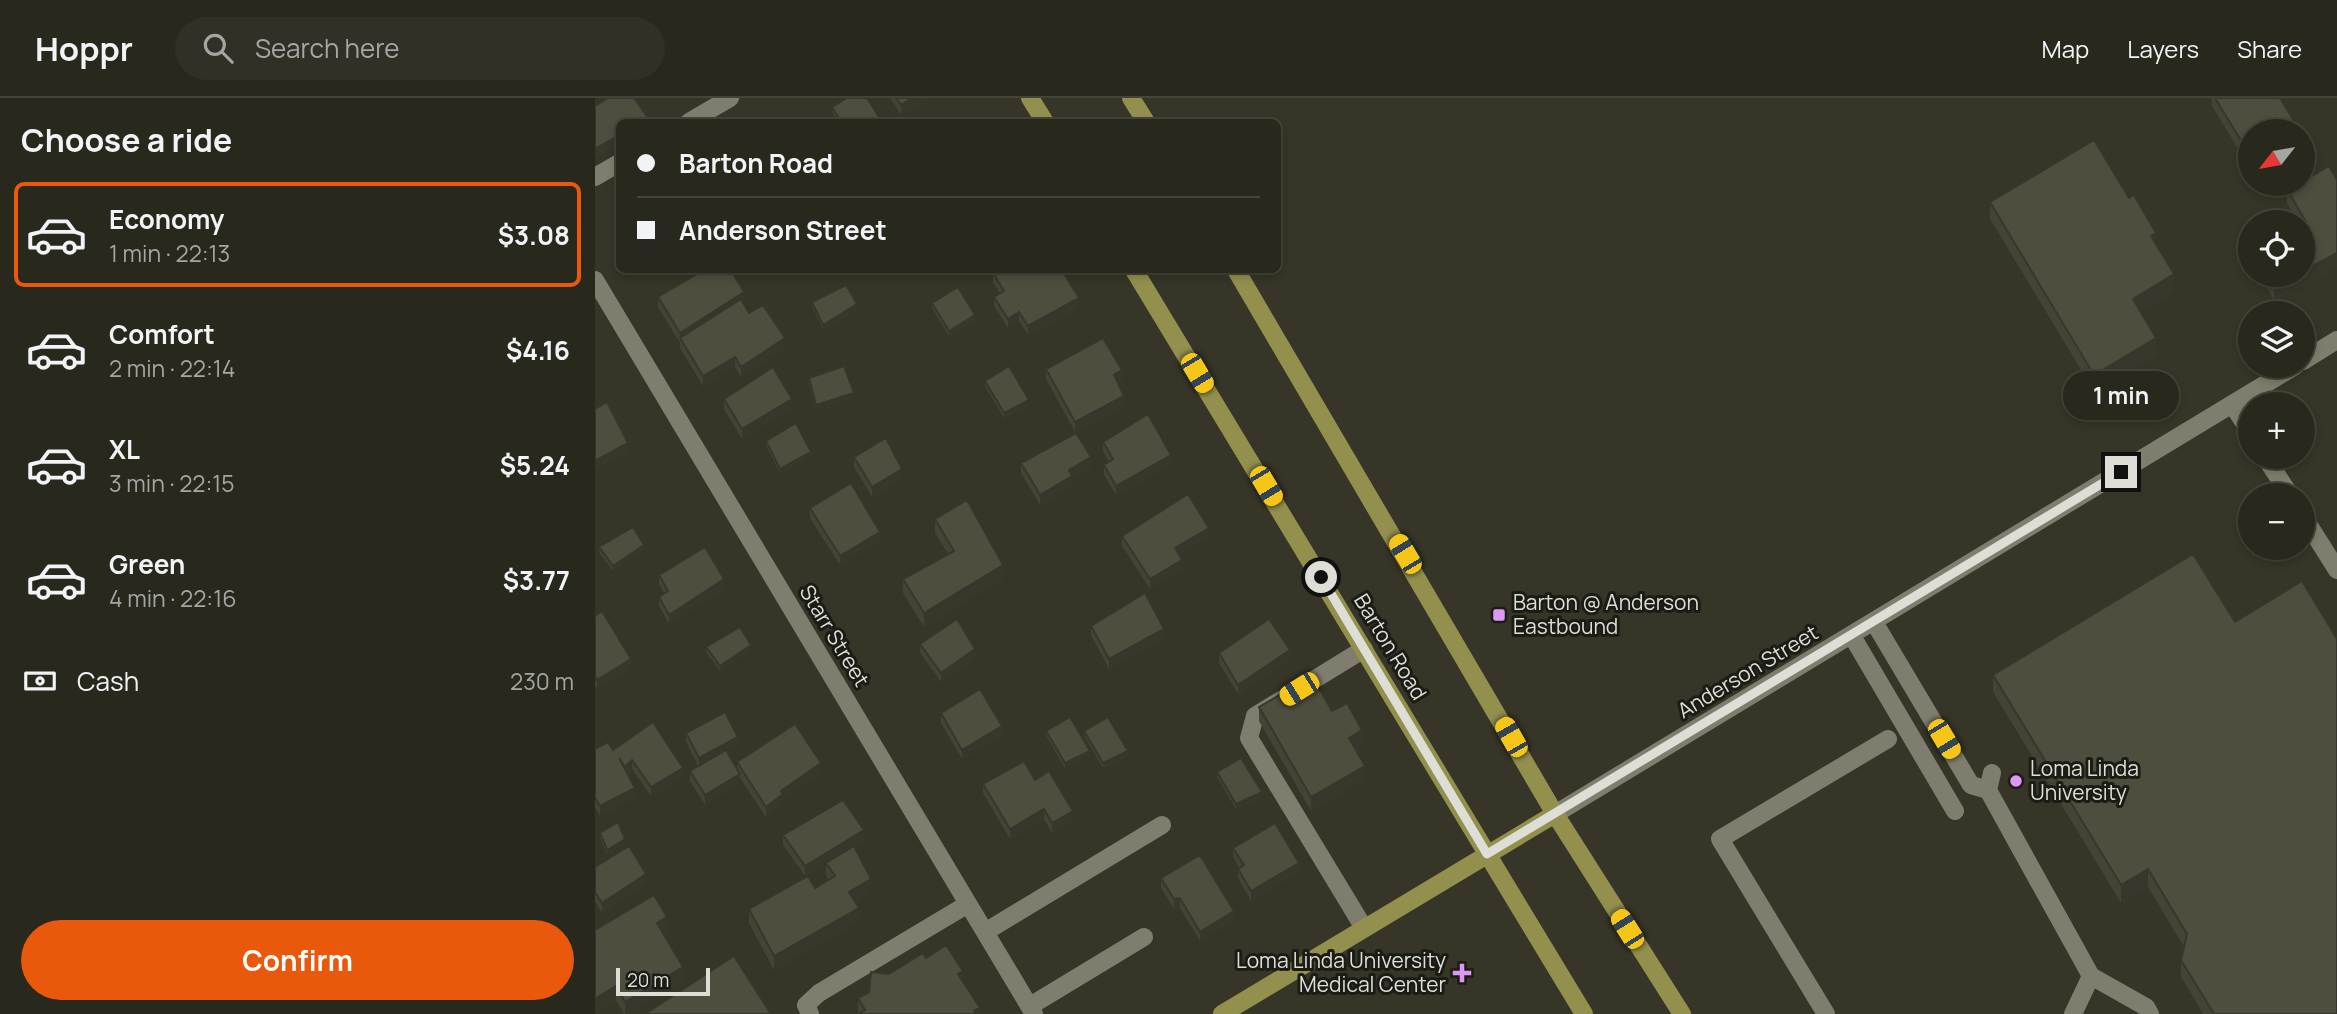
<!DOCTYPE html>
<meta charset="utf-8">
<style>
:root{--surface:#28281d;--page:#303026;--text:#f1f3f6;--muted:#a5a6a4;--line:#44443b;--accent:#ea580c}
body{margin:0;font-family:Manrope,sans-serif;background:var(--page);color:var(--text);height:100vh;display:flex;flex-direction:column;font-size:26px;white-space:nowrap}
*{box-sizing:border-box;margin:0}
p{font-size:23px;color:var(--muted)}
.icon{flex:none;width:38px;height:38px;fill:none;stroke:currentColor;stroke-width:2;stroke-linecap:round;stroke-linejoin:round}
.map{position:relative;flex:1;overflow:hidden}
.details{display:flex;flex-direction:column;background:var(--surface);width:595px}
.details>*{flex:none}
.guide{position:absolute;left:21px;top:21px;width:665px;height:154px;border-radius:10px;box-shadow:0 4px 10px #0003,0 0 0 2px var(--line);display:grid;align-content:center;height:154px;padding:0 21px;background:var(--surface)}
.needle{width:46px;rotate:239deg}
.fabs{position:absolute;left:1643px;top:21px;display:grid;gap:14px}
.fabs a{display:grid;place-items:center;width:77px;height:77px;border-radius:50%;background:var(--surface);box-shadow:0 4px 10px #0003,0 0 0 2px var(--line);font-size:35px}
.scale{position:absolute;left:21px;bottom:18px;width:94px;box-sizing:border-box;padding-left:7px;border:4px solid #dfded6;border-top:0;font-size:19px;line-height:24px;white-space:nowrap;color:#dfded6;-webkit-text-stroke:5px #1c1c16;paint-order:stroke}
.end{position:absolute;width:32px;height:32px;margin:-16px;border:9px solid #dfded6;background:#111;box-shadow:0 0 0 4px #111}
.from{border-radius:50%}
.bubble{position:absolute;height:49px;border-radius:24px;background:var(--surface);box-shadow:0 4px 10px #0003,0 0 0 2px var(--line);font-size:23px;font-weight:700;line-height:49px;text-align:center}
.car{position:absolute;width:21px;height:42px;margin:-21px -10px;border-radius:9px;box-shadow:0 0 5px 2px #0007;background:linear-gradient(#f5c518 24%,#345 0 40%,#f5c518 0 76%,#345 0 86%,#f5c518 0)}
.guide b{display:flex;align-items:center;gap:24px;height:66px;font-size:26px}
.guide b+b{border-top:2px solid var(--line)}
.guide i{width:18px;height:18px;background:var(--text)}
ul{padding:0;list-style:none}
li{display:flex;align-items:center;gap:21px;height:105px;margin:0 14px 10px;padding:0 7px;border:4px solid transparent;border-radius:10px}
li div{flex:1}
li b{display:block;font-size:26px}
li em{font-style:normal;font-weight:700}
li.on{border-color:var(--accent)}
li>.icon{width:63px;height:63px;stroke-width:1.5}
h2{padding:0 21px;font-size:32px;line-height:84px}
.pay{display:flex;align-items:center;gap:18px;height:77px;padding:0 21px;font-size:26px}
.pay p{margin-inline-start:auto}
.button{display:flex;gap:14px;margin-top:auto;padding:14px 21px}
.button a{flex:1;height:80px;border-radius:42px;background:var(--accent);color:#fff;font-size:28px;font-weight:700;line-height:80px;text-align:center}
header{display:flex;align-items:center;gap:42px;box-sizing:border-box;height:98px;padding:0 35px;background:var(--surface);border-bottom:2px solid var(--line)}
header strong{font-size:33px}
nav{display:flex;gap:38px;margin-inline-start:auto;font-size:24px}
.search{width:490px;height:63px;background:var(--page);display:flex;align-items:center;gap:18px;box-sizing:border-box;padding:0 24px;border-radius:38px;color:var(--muted);font-size:26px}
main{display:flex;flex:1;min-height:0}
.map>svg:first-child{display:block}
</style>
<header>
<strong>Hoppr</strong>
<div class="search"><svg class="icon" aria-label="search" viewBox="0 0 24 24"><circle cx="10" cy="10" r="6"/><path d="M15 15l6 6"/></svg>Search here</div>
<nav><a>Map</a><a>Layers</a><a>Share</a></nav>
</header>
<main>
<section class="details">
<h2>Choose a ride</h2>
<ul>
<li class="on"><svg class="icon" aria-label="car" viewBox="0 0 24 24"><path d="M5 17H2v-5l4-1 3-4h7l3 4 3 1v5h-3M9 17h6M6 11h13"/><circle cx="7" cy="17" r="2"/><circle cx="17" cy="17" r="2"/></svg><div><b>Economy</b><p>1 min · 22:13</p></div><em>$3.08</em></li>
<li><svg class="icon" aria-label="car" viewBox="0 0 24 24"><path d="M5 17H2v-5l4-1 3-4h7l3 4 3 1v5h-3M9 17h6M6 11h13"/><circle cx="7" cy="17" r="2"/><circle cx="17" cy="17" r="2"/></svg><div><b>Comfort</b><p>2 min · 22:14</p></div><em>$4.16</em></li>
<li><svg class="icon" aria-label="car" viewBox="0 0 24 24"><path d="M5 17H2v-5l4-1 3-4h7l3 4 3 1v5h-3M9 17h6M6 11h13"/><circle cx="7" cy="17" r="2"/><circle cx="17" cy="17" r="2"/></svg><div><b>XL</b><p>3 min · 22:15</p></div><em>$5.24</em></li>
<li><svg class="icon" aria-label="car" viewBox="0 0 24 24"><path d="M5 17H2v-5l4-1 3-4h7l3 4 3 1v5h-3M9 17h6M6 11h13"/><circle cx="7" cy="17" r="2"/><circle cx="17" cy="17" r="2"/></svg><div><b>Green</b><p>4 min · 22:16</p></div><em>$3.77</em></li>
</ul>
<div class="pay"><svg class="icon" aria-label="cash" viewBox="0 0 24 24"><path d="M3 7h18v10H3z"/><circle cx="12" cy="12" r="2"/></svg>Cash<p>230 m</p></div>
<div class="button"><a>Confirm</a></div>
</section>
<div class="map">
<svg width="1742" height="916" viewBox="0 0 1742 916">
<rect width="100%" height="100%" fill="#363527"/>
<g fill="none" stroke-linecap="round" stroke-linejoin="round">
<path stroke="#7f7e6e" stroke-width="18" d="M94,24l41,-24
M0,79l24,-14
M0,182l439,734
M1708,263l34,-21
M1637,306l19,29
M1670,359l25,38
M1708,418l34,54
M1279,524l97,163 17,5 4,-17
M1257,538l103,175
M1393,692l103,186
M960,716l740,-448
M769,830l-115,-190 6,-22 109,-67
M390,834l177,-107
M435,908l114,-69
M215,916l-4,-9 13,-12 149,-89
M1231,916l-106,-175 168,-100
M1478,916l18,-38 55,31 4,7"/>
<path stroke="#93904e" stroke-width="18" d="M435,0l15,24
M536,0l15,24
M539,172l450,744
M641,172l319,544 127,200
M627,916l333,-200"/>
</g>
<path fill="#434336" d="M295,0h38l-27,17z
M1617,0h68l-29,33v40l-39,-65z
M237,9l47,15h-41l-6,-10z
M1734,68l8,14v87l-63,34 -13,-26h42v-53h-5l-11,-19v-14l10,-5h6v-3z
M1663,86h25l-18,11z
M1395,104l166,44 18,46 -34,20 16,43 -62,37 -104,-173z
M398,175l86,35 -51,27 -9,-14 -11,7 -14,-22v-9l6,-4 -7,-10z
M63,199l86,4 -2,1 7,11 36,35 -44,29 -6,-10 -32,19 -23,-38v-5l-22,-36z
M217,204l45,7 -34,21 -11,-24z
M337,205l43,17 -26,16 -17,-28z
M451,271l76,11 -4,2 6,24 -49,26 -29,-53z
M214,280l45,19 -38,13 -7,-27z
M390,283l44,24 -25,13 -19,-32z
M129,301l68,9 -50,31 -18,-30z
M171,343l45,16 -31,16 -14,-27z
M508,344l68,23 -55,30 -12,-20v-10l5,-3 -6,-11z
M259,359l48,22 -30,18 -18,-30z
M426,365l70,4 -19,11v8l-32,19 -19,-32z
M215,410l70,33 -40,24 -30,-47z
M340,421l68,60 -79,48 -21,-34v-14l45,-25 -13,-21z
M527,438l87,1 -30,18 3,14 -32,20 -28,-43z
M4,449l45,3 -31,21 -14,-19z
M64,477l65,14 -55,35 -10,-18v-9l5,-4 -5,-9z
M0,518l36,53 -34,20 -2,-3z
M496,528l73,12 -55,31 -18,-34z
M325,546l55,14 -34,24 -21,-29z
M111,549l45,3 -31,21 -14,-19z
M624,555l71,7 -52,34 -19,-31z
M1398,577l344,339h-134l-22,-37v-17l3,-13 -36,-60 -27,16 -128,-211z
M664,609l73,4 30,33 -7,4 10,32 -54,31 -52,-90z
M346,615l61,22 -40,24 -21,-36z
M451,633l44,24 -25,13 -19,-32z
M489,633l44,25 -25,12 -19,-32z
M91,635l52,14 -10,5 9,15v-5l84,11 -38,26v5l-17,13 -26,-39v5l-35,22 -15,-24v-10l8,-5 -12,-24z
M0,651l18,1 70,27 -32,19 -19,-27 -4,5 7,23 -35,19 -5,-9z
M622,674l45,25 -26,12 -19,-32z
M440,682l38,41 -21,12 -8,-14 -34,20 -27,-46v-9z
M5,735l25,11 -18,11 -7,-17z
M188,737l81,5 -10,6 17,46 -15,10 3,20 -85,48 -25,-47v-14l66,-21 14,-8 -3,-4v-13l-21,13 -22,-31z
M638,750l66,24 -48,29 -13,-23v-9l1,-1 -6,-11z
M0,769l51,16 -44,30 -7,-11z
M566,780l73,43 -34,20 -20,-33 -6,1 -13,-21z
M0,832l72,1 -4,3 20,47 -54,33h-5l-8,-14 -21,12z
M331,860l37,24 17,32h-120l-2,-2v-14l11,-6 20,-18z"/>
<path fill="#37372c" d="M317,0h16l-27,17v-10z
M284,19v5h-11z
M24,37v9l-24,15v-10z
M1718,54v14l-10,6v-14z
M1670,86h18l-18,11z
M1561,135v17l-5,-14z
M1742,155v14l-63,34v-14l23,-12h6v-4z
M1579,176v18l-41,24v-17z
M149,194v9l-62,41 -2,-4v-5z
M484,200v10l-51,27v-9z
M262,206v5l-34,21v-5z
M424,214v9l-11,7v-9z
M380,217v5l-26,16v-5z
M190,240v10l-44,29v-10z
M1561,240v17l-62,37v-17z
M140,259v10l-32,19v-10z
M527,272v10l-8,4v-9z
M259,295v4l-38,13v-5z
M529,298v10l-49,26v-10z
M197,301v9l-50,31v-10z
M434,302v5l-25,13v-5z
M33,345v9l-33,19v-10z
M216,354v5l-31,16v-4z
M576,357v10l-55,30v-9z
M496,359v10l-19,11v8l-32,19v-10l29,-25z
M307,371v10l-30,18v-10z
M614,430v9l-34,21v-10z
M285,434v9l-40,24v-9z
M49,447v5l-31,21v-5z
M587,462v9l-32,20v-10z
M408,467v14l-79,48v-14z
M129,481v10l-55,35v-9z
M569,531v9l-55,31v-10z
M156,547v5l-31,21v-5z
M380,551v9l-34,24v-9z
M695,552v10l-52,34v-9z
M36,561v10l-34,20v-9z
M407,628v9l-40,24v-9z
M767,632v14l-13,8v-14z
M143,639v10l-39,21v-10z
M495,653v4l-25,13v-5z
M533,653v5l-25,12v-5z
M37,662v9l-7,7v-9z
M226,665v10l-38,26v5l-17,13v-10l15,-16z
M770,668v14l-54,31v-14z
M88,670v9l-32,19v-9z
M145,676v9l-35,22v-10z
M40,690v9l-35,19v-10z
M667,694v5l-26,12v-5z
M449,711v10l-34,20v-10z
M478,713v10l-21,12v-10z
M269,732v10l-59,36v-10z
M30,741v5l-18,11v-5z
M704,765v9l-48,29v-10z
M1553,771v18l-27,16v-18z
M51,776v9l-44,30v-10z
M276,781v13l-22,14v-14z
M585,800v10l-6,1v-10z
M264,810v14l-85,48v-14z
M639,813v10l-34,20v-9z
M72,819v14l-10,6v-14z
M88,869v14l-54,33h-4v-12z
M368,873v14l-5,-11z
M21,888v14l-21,12v-13z
M385,910v6h-6v-3z"/>
<path fill="#4e4e3f" stroke="#37372c" stroke-width="2" d="M13,0h26l14,20 -8,4h-21v13l-24,14v-43z
M252,0h20l12,19 -11,5h-27l-9,-15z
M301,0h16l-11,7z
M1620,0h65l20,33h-49v26z
M1708,38l10,16 -10,6z
M1499,42l35,58 5,-3 22,38 -5,3 23,38 -41,25 23,39 -62,37 -104,-173z
M1734,68l8,14v73l-34,18v-48l3,-1 -19,-33 10,-5h6v-3z
M109,172h27l13,22 -64,41 -22,-36z
M405,172h62l17,28 -51,28 -9,-14 -11,7 -14,-22 10,-6 -11,-18z
M1673,177h29l-23,12z
M251,187l11,19 -34,21 -11,-23z
M363,189l17,28 -26,16 -17,-28z
M146,201l8,14 14,-8 22,33 -44,29 -6,-10 -32,19 -23,-38z
M508,240l19,32 -8,5 10,21 -49,26 -29,-53z
M249,268l10,27 -38,12 -7,-27z
M414,268l20,34 -25,13 -19,-32z
M178,269l19,32 -50,30 -18,-30z
M12,304l21,41 -33,18v-52z
M553,316l23,41 -55,31 -12,-21 9,-6 -10,-17z
M201,325l15,29 -31,17 -14,-28z
M481,335l15,24 -22,13 3,6 -32,19 -19,-32z
M291,340l16,31 -30,18 -18,-30z
M256,385l29,49 -40,24 -30,-48z
M593,396l21,34 -34,20 7,12 -32,19 -28,-43z
M372,402l36,65 -79,48 -21,-34 51,-28 -19,-32z
M38,429l11,18 -31,21 -14,-19z
M110,449l19,32 -55,36 -10,-18 9,-6 -9,-16z
M1598,456l42,68 67,-41 35,58v375h-123l-33,-54 6,-26 -39,-65 -27,16 -128,-210z
M550,495l19,36 -55,30 -18,-33z
M7,513l29,48 -34,21 -2,-4v-60z
M362,521l18,30 -34,24 -21,-29z
M674,521l21,31 -52,35 -19,-32z
M145,529l11,18 -31,21 -14,-19z
M717,578l20,35 15,-8 15,27 -13,8 16,28 -54,31 -52,-90z
M385,591l22,37 -40,24 -21,-37z
M130,614l13,25 -39,21 -13,-25z
M475,619l20,34 -25,12 -19,-32z
M513,619l20,34 -25,12 -19,-32z
M58,624l30,46 -32,19 -19,-27 -7,7 -6,-9 16,30 -35,18 -5,-8v-49l13,-7 5,8z
M200,626l26,39 -40,28 2,3 -17,13 -29,-45z
M131,652l14,24 -35,21 -15,-24z
M646,660l21,34 -26,12 -19,-32z
M429,663l11,19 14,-9 24,40 -21,12 -8,-14 -34,20 -27,-45z
M248,702l21,30 -59,36 -22,-31z
M23,724l7,17 -18,11 -7,-17z
M680,725l24,40 -48,28 -13,-22 6,-4 -11,-17z
M34,748l17,28 -44,29 -7,-11v-25z
M259,748l17,33 -22,13 10,16 -85,48 -25,-47 59,-33 7,12 20,-12 -9,-13z
M605,757l34,56 -34,21 -20,-34 -6,1 -13,-21z
M59,797l13,22 -10,6 26,44 -58,35 -9,-16 -21,13v-69z
M351,847l17,26 -5,3 22,34 -6,3 2,3h-115l-1,-1 5,-3 -7,-12 11,-6 2,-20 18,2 34,-21 3,5z
M139,858l37,58h-126z"/>
<g fill="none" stroke-linecap="round" stroke-linejoin="round">
<path stroke="#dfded6" stroke-width="9" d="M726,479l166,277 634,-382"/>
</g>
<g fill="#db99f5" stroke="#1c1c16" stroke-width="2.5">
<rect x="897" y="510" width="14" height="14" rx="3.5"/>
<circle cx="1421" cy="683" r="7"/>
<path d="M863.5 864.5h7v7h7v7h-7v7h-7v-7h-7v-7h7z"/>
</g>
<g text-anchor="middle" stroke-width="6" stroke-linejoin="round" paint-order="stroke">
<g font-size="21" fill="#dfded6" stroke="#1c1c16" text-anchor="start">
<text x="918" y="512">Barton @ Anderson<tspan x="918" dy="24">Eastbound</tspan></text>
<text x="1435" y="678">Loma Linda<tspan x="1435" dy="24">University</tspan></text>
<text x="851" y="870" text-anchor="end">Loma Linda University<tspan x="851" dy="24">Medical Center</tspan></text>
</g>
<g font-size="21" fill="#dfded6" stroke="#1c1c16">
<text transform="translate(239 538) rotate(59)" y="7">Starr Street</text>
<text transform="translate(795 549) rotate(59)" y="7">Barton Road</text>
<text transform="translate(1153 574) rotate(-31)" y="7">Anderson Street</text>
</g>
</g>
</svg>
<div class="fabs">
<a><svg class="needle" viewBox="-14 -14 28 28"><path d="M0-13l5 13h-10z" fill="#e53935"/><path d="M0 13l5-13h-10z" fill="#a5a6a4"/></svg></a>
<a><svg class="icon" aria-label="locate" viewBox="0 0 24 24"><circle cx="12" cy="12" r="6"/><path d="M12 2v4M12 18v4M2 12h4M18 12h4"/></svg></a>
<a><svg class="icon" aria-label="layers" viewBox="0 0 24 24"><path d="M12 4l9 5-9 5-9-5zM3 14l9 5 9-5"/></svg></a>
<a>+</a>
<a>−</a>
</div>
<div class="scale">20 m</div>
<i class="end from" style="left:726px;top:479px"></i>
<i class="end" style="left:1526px;top:374px"></i>
<div class="bubble" style="left:1468px;top:273px;width:116px">1 min</div>
<i class="car" style="left:602px;top:275px;rotate:149deg"></i>
<i class="car" style="left:671px;top:388px;rotate:149deg"></i>
<i class="car" style="left:810px;top:456px;rotate:329deg"></i>
<i class="car" style="left:704px;top:591px;rotate:238deg"></i>
<i class="car" style="left:916px;top:639px;rotate:330deg"></i>
<i class="car" style="left:1349px;top:641px;rotate:149deg"></i>
<i class="car" style="left:1032px;top:831px;rotate:328deg"></i>
<div class="guide">
<b><i class="from"></i>Barton Road</b>
<b><i></i>Anderson Street</b>
</div>
</div>
</main>
